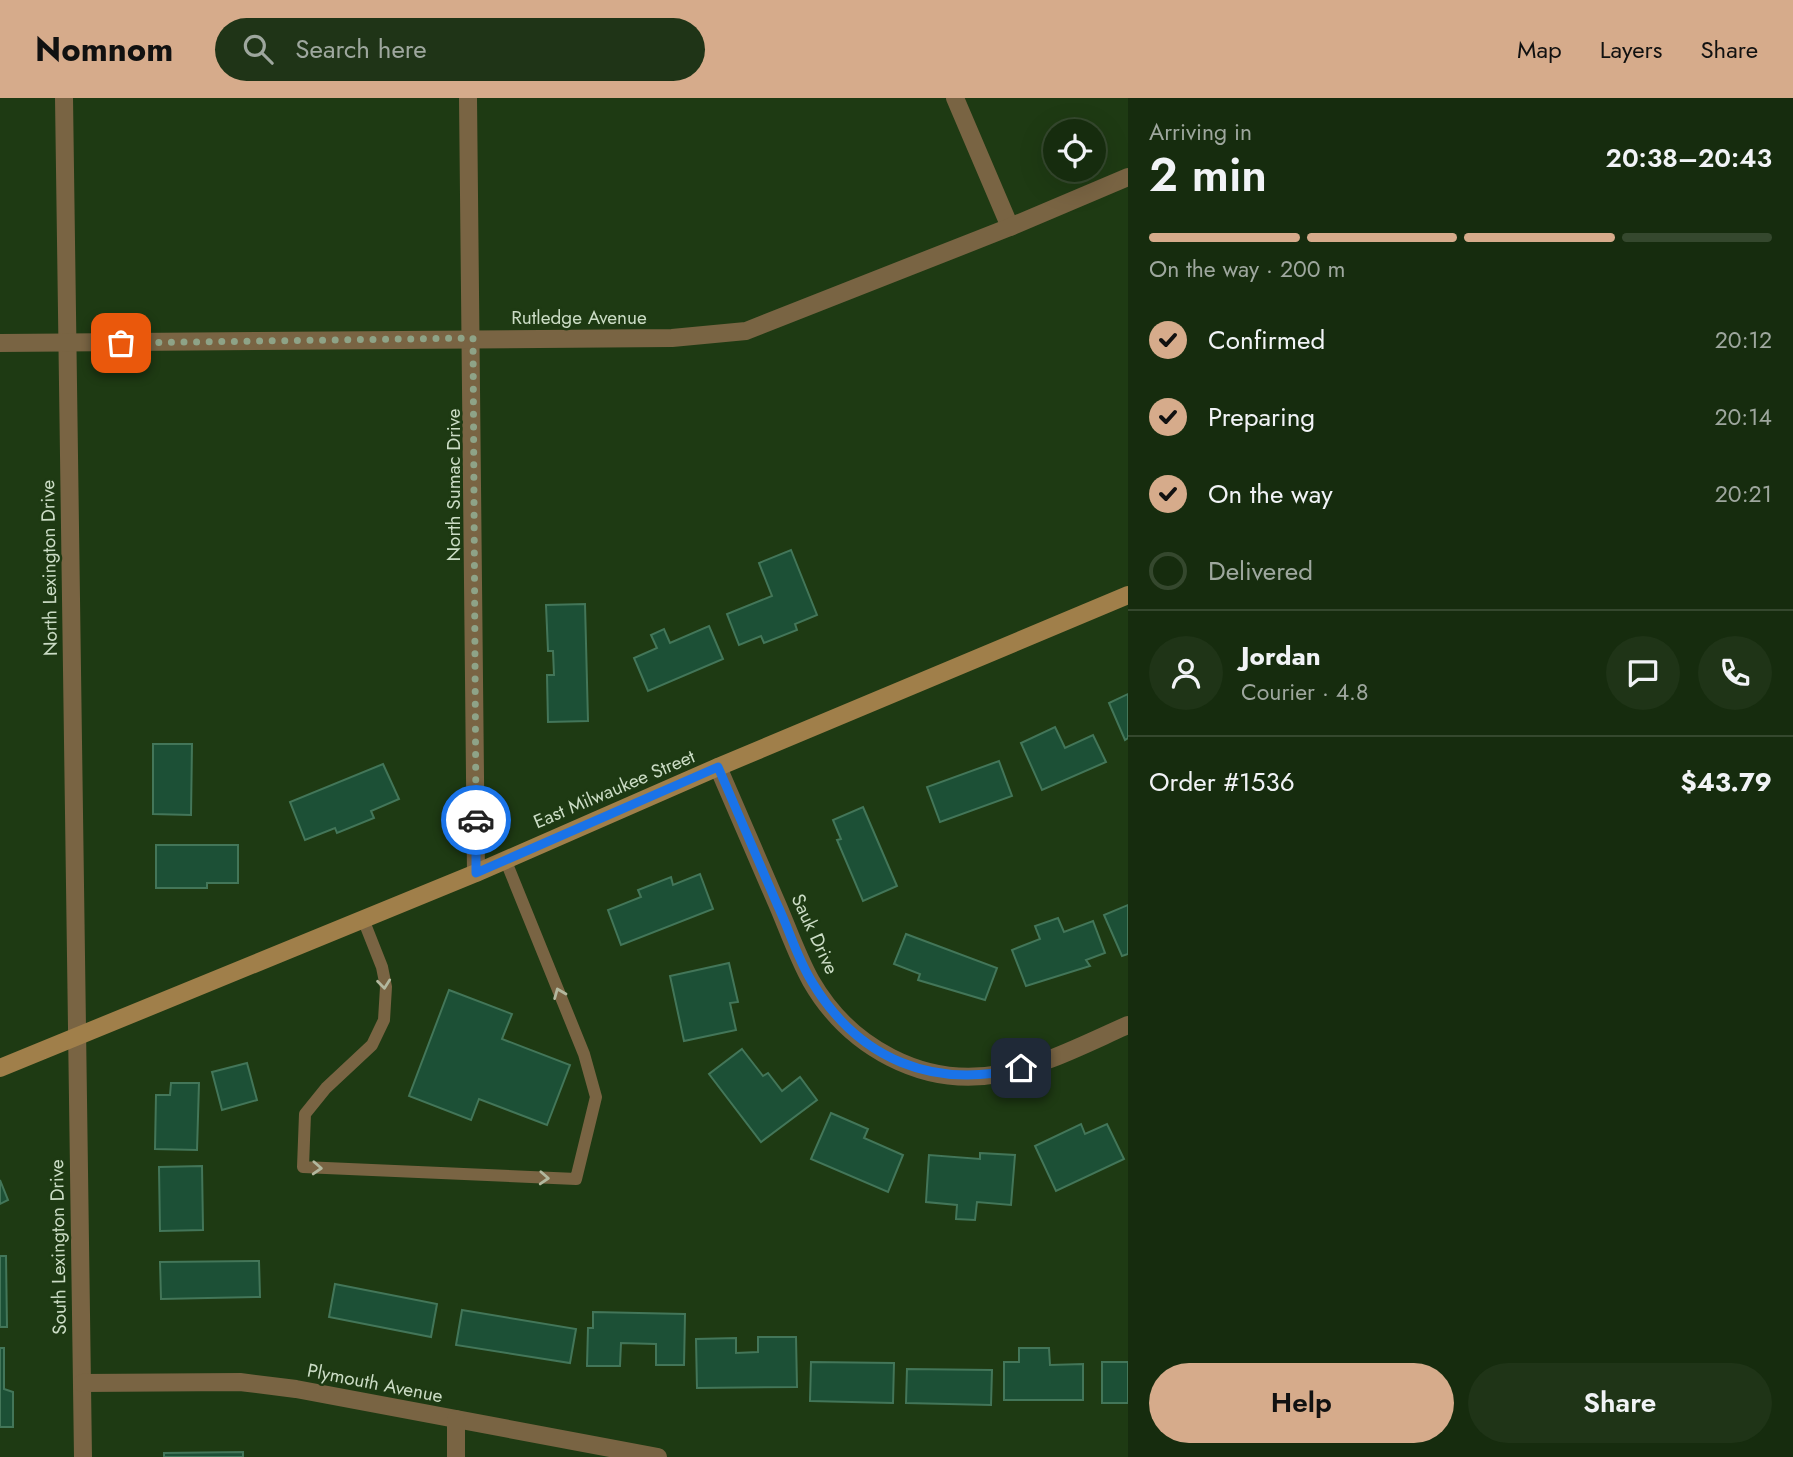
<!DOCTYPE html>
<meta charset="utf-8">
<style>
:root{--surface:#162c0e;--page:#1f3417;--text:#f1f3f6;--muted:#9ea79e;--line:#35482e;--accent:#d6ab8b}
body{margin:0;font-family:Jost,sans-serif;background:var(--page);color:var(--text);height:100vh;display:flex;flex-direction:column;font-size:26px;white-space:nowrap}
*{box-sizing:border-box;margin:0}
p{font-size:23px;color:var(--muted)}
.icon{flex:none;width:38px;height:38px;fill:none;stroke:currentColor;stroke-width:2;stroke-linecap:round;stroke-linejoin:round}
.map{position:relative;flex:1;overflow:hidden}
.side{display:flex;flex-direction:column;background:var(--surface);width:665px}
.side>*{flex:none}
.controls{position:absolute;left:1043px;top:21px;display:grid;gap:14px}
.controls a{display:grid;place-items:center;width:63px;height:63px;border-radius:50%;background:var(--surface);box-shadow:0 7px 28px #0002,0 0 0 2px var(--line);font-size:35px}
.pin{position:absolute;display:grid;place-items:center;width:60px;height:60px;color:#fff;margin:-30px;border-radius:14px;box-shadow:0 4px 10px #0006}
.courier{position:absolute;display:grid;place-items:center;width:70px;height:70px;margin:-35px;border:5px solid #1a73e8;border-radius:50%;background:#fff;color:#222;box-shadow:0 2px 9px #0007}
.overview em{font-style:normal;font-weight:600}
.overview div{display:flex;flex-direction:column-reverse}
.overview{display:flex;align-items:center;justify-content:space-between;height:119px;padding:0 21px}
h1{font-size:46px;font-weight:600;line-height:52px}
.bar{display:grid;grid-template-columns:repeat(4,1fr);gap:10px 7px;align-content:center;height:84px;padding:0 21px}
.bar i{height:9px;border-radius:5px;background:var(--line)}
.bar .selected{background:var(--accent)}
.bar p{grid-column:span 4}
.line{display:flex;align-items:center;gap:18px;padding:0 21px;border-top:2px solid var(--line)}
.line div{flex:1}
.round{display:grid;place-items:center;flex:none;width:74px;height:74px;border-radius:37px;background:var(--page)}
ol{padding:0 21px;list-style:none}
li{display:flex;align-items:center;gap:21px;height:77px}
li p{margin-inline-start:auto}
li .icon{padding:7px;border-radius:50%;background:var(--accent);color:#111;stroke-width:4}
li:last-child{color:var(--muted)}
li i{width:38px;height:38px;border:4px solid var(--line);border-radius:50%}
.primary-button{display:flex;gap:14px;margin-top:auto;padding:14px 21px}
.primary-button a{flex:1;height:80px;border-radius:42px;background:var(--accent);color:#111;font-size:28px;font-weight:600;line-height:80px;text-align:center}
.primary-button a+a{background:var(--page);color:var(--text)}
header{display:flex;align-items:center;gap:42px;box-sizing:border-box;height:98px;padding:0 35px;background:var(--accent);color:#111}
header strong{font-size:33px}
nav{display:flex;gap:38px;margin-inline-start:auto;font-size:24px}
.search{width:490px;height:63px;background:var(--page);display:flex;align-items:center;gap:18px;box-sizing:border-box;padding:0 24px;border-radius:38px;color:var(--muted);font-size:26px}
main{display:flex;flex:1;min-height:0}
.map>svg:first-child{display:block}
</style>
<header>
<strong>Nomnom</strong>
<div class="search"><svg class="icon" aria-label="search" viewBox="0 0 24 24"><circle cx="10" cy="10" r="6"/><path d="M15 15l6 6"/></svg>Search here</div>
<nav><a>Map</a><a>Layers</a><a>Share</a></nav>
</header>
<main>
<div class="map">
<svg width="1128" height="1359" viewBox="0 0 1128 1359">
<rect width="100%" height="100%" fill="#1e3a13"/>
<!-- building -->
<g fill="#1c5036" stroke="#437659" stroke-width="2">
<polygon points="791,452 817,517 795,526 797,532 764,545 761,538 739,547 727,516 772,498 759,465"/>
<polygon points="585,506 588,623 548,624 547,577 554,577 553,553 548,553 546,507"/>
<polygon points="709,528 723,561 648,593 634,560 657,550 651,537 664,531 670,545"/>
<polygon points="1128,596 1128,640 1125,642 1109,605"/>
<polygon points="1055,629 1065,650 1093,637 1106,664 1042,692 1021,645"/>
<polygon points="153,646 192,646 191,717 153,716"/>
<polygon points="999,663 1012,698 940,724 927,689"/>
<polygon points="383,666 399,701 371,713 374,720 337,735 335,730 305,742 290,704"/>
<polygon points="863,709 897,788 863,803 837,742 841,741 833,722"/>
<polygon points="156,747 238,747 238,785 207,785 207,790 156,790"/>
<polygon points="700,776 713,811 621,847 608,812 641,799 638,792 671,779 673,787"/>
<polygon points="1128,807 1128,856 1122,858 1104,817"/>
<polygon points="1058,820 1064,834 1093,823 1105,855 1086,862 1090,868 1026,888 1012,852 1040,841 1035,828"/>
<polygon points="906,836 997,870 985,902 918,882 920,876 894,866"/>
<polygon points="729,865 738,904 730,905 736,932 684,943 670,878"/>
<polygon points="449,892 512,916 502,941 570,967 547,1027 479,1001 471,1022 409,998"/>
<polygon points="742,951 763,978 768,975 782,993 800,979 817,1002 761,1044 709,976"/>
<polygon points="247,965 257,1002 222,1012 212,974"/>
<polygon points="171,985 199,985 197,1052 155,1051 156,997 170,997"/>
<polygon points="831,1015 868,1031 864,1040 903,1057 888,1094 811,1061"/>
<polygon points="1081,1026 1085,1036 1107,1026 1124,1061 1056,1093 1035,1048"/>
<polygon points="980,1055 1015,1057 1011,1107 977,1104 975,1122 956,1121 957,1107 926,1104 929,1057 980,1061"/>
<polygon points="202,1068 203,1132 160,1133 159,1069"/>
<polygon points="0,1082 8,1102 0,1106"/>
<polygon points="0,1158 6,1158 7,1229 0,1229"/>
<polygon points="259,1163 260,1199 161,1201 160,1164"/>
<polygon points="335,1186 437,1206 431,1239 329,1219"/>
<polygon points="462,1212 576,1231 570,1265 456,1247"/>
<polygon points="593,1214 685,1216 684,1267 656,1267 656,1246 621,1245 620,1268 587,1268 588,1230 593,1230"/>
<polygon points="758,1239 796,1239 797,1289 697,1290 696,1241 736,1240 736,1255 758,1254"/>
<polygon points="0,1250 4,1250 4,1291 13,1294 13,1329 0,1329"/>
<polygon points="1019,1250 1049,1250 1050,1267 1083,1266 1083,1302 1004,1302 1004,1264 1019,1264"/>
<polygon points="811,1264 894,1265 893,1305 810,1303"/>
<rect x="1102" y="1264" width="26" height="41"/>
<polygon points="907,1271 992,1272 991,1307 906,1305"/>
<polygon points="243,1354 243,1359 164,1359 164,1355"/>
</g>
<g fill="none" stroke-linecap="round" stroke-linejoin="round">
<!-- service -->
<polyline stroke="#796443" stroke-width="12" points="363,821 382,869 386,889 384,922 372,947 326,990 305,1016 303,1069 576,1081 596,999 584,956 505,761"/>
<!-- minor -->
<g stroke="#796443" stroke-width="18">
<polyline points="64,0 83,1359"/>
<polyline points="468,0 476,775"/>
<polyline points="955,0 1010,129"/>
<polyline points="0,245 672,240 746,233 1010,129 1128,79"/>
<path d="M718,669c19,44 38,88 57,132 12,27 22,57 36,82 38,66 112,107 188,93 44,-8 88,-31 129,-49"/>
<polyline points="82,1285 240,1284 296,1291 658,1359"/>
<polyline points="456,1321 456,1359"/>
</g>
<!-- secondary -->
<polyline stroke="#a07f4a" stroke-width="18" points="0,970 476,775 718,669 1128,497"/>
</g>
<!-- one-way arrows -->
<defs><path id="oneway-chevron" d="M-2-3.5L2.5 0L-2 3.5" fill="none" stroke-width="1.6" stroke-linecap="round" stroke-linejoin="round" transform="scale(1.75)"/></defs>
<g stroke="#b2b89e">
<use href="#oneway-chevron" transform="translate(384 886) rotate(84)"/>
<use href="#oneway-chevron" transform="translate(559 895) rotate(-112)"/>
<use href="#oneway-chevron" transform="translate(317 1070) rotate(3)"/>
<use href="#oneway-chevron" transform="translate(544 1080) rotate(3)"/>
</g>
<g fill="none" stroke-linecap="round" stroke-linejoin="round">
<!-- done -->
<polyline stroke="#8ea387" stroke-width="7" stroke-dasharray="0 12.6" points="121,245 473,240 476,722"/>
<!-- route -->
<path stroke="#1a73e8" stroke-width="9" d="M476,722v53l242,-106c20,46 39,91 59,137 12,25 20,54 35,78 47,78 122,108 209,86"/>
</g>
<g text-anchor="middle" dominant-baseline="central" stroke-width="5" stroke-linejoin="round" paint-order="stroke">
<!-- street labels -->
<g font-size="19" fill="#cbdcc5" stroke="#1e3a13">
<text x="579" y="219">Rutledge Avenue</text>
<text transform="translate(453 387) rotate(-90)">North Sumac Drive</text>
<text transform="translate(49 470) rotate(-91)">North Lexington Drive</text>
<text transform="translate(614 691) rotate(-23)">East Milwaukee Street</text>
<text transform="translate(815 836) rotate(65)">Sauk Drive</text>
<text transform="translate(58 1149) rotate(-91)">South Lexington Drive</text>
<text transform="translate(375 1285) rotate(11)">Plymouth Avenue</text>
</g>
</g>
</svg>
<div class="controls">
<a><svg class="icon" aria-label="locate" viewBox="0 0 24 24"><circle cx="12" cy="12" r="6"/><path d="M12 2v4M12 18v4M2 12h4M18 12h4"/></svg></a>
</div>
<div class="pin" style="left:121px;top:245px;background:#ea580c"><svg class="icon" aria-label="bag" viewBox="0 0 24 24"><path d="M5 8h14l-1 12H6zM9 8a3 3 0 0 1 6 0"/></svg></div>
<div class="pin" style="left:1021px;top:970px;background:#1f2937"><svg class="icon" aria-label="home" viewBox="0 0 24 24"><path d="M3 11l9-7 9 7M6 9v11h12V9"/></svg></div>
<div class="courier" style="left:476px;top:722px"><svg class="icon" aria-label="car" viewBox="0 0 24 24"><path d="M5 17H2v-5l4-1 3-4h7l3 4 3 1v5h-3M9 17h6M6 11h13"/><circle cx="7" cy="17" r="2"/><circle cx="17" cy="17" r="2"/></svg></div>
</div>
<section class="side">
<div class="overview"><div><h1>2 min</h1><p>Arriving in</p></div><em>20:38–20:43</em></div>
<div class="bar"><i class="selected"></i><i class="selected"></i><i class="selected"></i><i></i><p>On the way · 200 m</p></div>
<ol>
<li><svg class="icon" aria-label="check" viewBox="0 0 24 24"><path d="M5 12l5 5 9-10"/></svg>Confirmed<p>20:12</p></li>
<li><svg class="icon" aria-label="check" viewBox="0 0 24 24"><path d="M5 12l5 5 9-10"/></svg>Preparing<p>20:14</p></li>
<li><svg class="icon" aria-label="check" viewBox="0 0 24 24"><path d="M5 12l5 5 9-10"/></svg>On the way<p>20:21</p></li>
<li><i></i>Delivered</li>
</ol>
<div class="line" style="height:126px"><a class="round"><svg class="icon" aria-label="person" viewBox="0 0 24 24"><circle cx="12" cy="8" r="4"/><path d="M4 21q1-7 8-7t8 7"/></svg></a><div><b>Jordan</b><p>Courier · 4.8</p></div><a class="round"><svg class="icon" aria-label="chat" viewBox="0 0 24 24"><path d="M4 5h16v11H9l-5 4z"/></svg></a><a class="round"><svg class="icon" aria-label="phone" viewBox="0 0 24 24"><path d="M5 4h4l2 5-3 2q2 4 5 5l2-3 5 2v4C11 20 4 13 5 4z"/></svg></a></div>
<div class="line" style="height:91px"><div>Order #1536</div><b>$43.79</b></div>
<div class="primary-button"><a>Help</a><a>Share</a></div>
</section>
</main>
